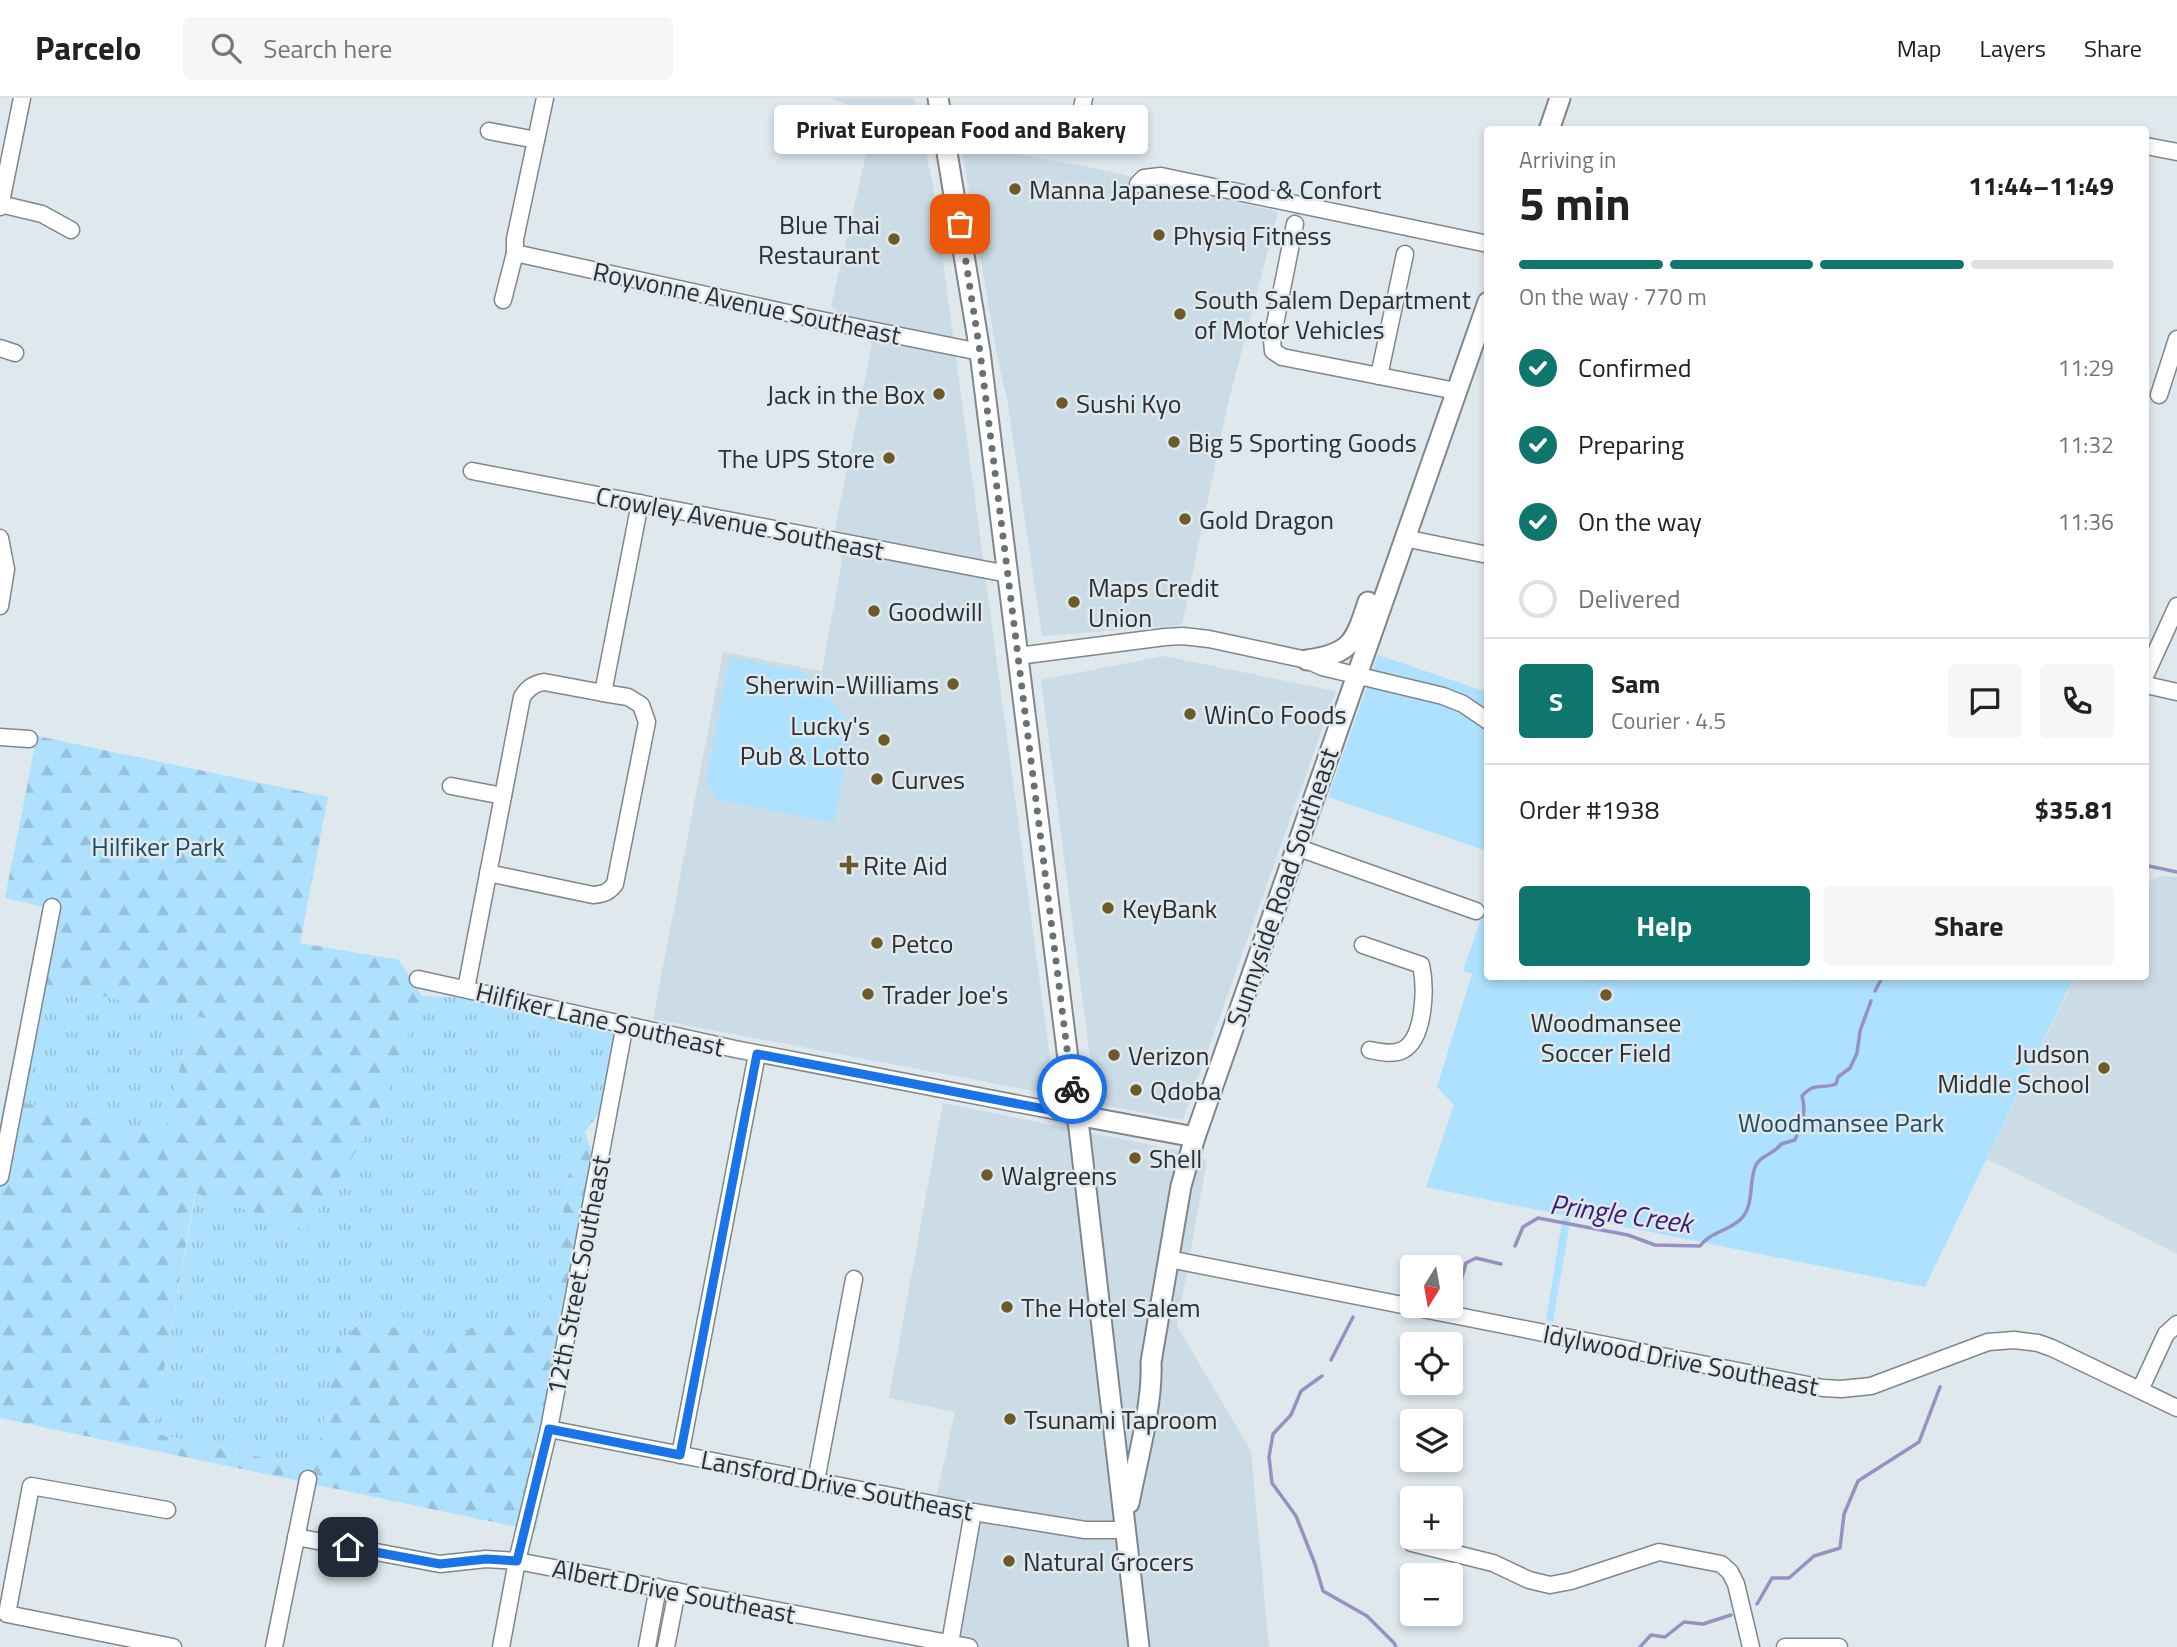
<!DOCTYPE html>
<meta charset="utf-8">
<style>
:root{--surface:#fff;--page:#f6f6f6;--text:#222;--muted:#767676;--line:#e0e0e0;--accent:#0f766e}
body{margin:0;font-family:"Titillium Web",sans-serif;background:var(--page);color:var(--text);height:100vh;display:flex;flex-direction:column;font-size:26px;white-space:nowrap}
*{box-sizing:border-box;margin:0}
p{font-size:23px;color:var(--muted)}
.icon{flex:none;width:38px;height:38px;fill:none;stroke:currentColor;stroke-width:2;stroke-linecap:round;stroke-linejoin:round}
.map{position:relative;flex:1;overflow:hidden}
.details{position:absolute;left:1484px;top:28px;width:665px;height:854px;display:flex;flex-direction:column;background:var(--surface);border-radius:7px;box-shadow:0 4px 10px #0003}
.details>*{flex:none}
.needle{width:46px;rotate:191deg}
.buttons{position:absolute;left:1400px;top:1157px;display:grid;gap:14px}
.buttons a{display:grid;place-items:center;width:63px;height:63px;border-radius:7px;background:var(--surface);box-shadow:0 4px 10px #0003;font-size:35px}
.pin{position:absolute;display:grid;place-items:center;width:60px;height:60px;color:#fff;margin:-30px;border-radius:14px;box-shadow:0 4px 10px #0006}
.courier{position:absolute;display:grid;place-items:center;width:70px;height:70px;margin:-35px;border:5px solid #1a73e8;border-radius:50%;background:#fff;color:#222;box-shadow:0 2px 9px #0007}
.bubble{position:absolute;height:49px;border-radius:7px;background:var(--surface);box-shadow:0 4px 10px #0003;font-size:23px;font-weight:700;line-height:49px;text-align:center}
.headline em{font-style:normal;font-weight:700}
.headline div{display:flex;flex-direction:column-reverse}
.headline{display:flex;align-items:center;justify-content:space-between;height:119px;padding:0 35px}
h1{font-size:46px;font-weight:700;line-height:52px}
.bar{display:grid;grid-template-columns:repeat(4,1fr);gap:10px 7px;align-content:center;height:84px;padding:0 35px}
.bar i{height:9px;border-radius:5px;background:var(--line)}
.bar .selected{background:var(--accent)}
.bar p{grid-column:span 4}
.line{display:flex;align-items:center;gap:18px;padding:0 35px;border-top:2px solid var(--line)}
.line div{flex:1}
.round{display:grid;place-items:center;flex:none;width:74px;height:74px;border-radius:7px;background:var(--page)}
ol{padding:0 35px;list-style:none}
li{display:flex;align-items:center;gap:21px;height:77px}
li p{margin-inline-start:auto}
li .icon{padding:7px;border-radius:50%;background:var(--accent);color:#fff;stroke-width:4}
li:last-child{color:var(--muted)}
li i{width:38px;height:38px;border:4px solid var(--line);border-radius:50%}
.button{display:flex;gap:14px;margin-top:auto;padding:14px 35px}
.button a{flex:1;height:80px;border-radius:7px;background:var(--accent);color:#fff;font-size:28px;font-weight:700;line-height:80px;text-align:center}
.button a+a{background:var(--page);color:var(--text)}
header{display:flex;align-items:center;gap:42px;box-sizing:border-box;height:98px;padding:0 35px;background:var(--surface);border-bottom:2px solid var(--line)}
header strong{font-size:33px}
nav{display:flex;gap:38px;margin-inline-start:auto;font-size:24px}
.search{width:490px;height:63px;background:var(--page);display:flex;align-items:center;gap:18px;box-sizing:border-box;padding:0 24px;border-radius:7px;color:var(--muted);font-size:26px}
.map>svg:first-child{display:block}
</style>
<header>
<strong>Parcelo</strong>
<div class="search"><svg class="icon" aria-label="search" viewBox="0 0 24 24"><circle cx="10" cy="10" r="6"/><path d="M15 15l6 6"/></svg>Search here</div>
<nav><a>Map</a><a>Layers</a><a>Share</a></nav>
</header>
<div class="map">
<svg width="2177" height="1549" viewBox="0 0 2177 1549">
<defs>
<pattern id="grass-tufts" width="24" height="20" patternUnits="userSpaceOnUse" patternTransform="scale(1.75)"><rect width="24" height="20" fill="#ade1fe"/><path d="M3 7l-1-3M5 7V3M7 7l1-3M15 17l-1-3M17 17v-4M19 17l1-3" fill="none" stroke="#95c1da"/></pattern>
<pattern id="forest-firs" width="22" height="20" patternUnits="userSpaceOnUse" patternTransform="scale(1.75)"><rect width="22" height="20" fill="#ade1fe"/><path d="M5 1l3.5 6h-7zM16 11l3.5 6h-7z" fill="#95c1da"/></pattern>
</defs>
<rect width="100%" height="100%" fill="#dfe8ed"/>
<!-- built -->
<g fill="#ccdce6">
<polygon points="830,0 914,0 933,88 1055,997 653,921 723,554 822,573 842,462 834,435 872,246 831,208 875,18"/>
<polygon points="961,46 1099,71 1278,114 1227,309 1182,527 1042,538 1007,301 997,258"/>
<polygon points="1163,558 1336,593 1183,1022 1096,1006 1041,582"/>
<polygon points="2161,778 2177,779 2177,1156 1987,1061 2075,879 2146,878 2146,785"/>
<polygon points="943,1005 1176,1052 1207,1062 1177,1228 1251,1353 1269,1549 943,1549 963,1421 933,1414 955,1314 889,1300"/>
</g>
<!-- grass -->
<g fill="url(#grass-tufts)">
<polygon points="34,862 45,886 221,923 188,935 164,1039 5,1000"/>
<polygon points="422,898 475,900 610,928 616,938 602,1011 585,1034 567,1081 553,1208 526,1231 485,1223 453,1241 360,1223 337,1249 316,1371 153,1335 196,1094 379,1017"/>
</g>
<!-- forest -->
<polygon fill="url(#forest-firs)" points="37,638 328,699 300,845 399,862 422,898 379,1017 306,1132 195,1095 153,1335 315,1371 337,1248 361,1223 453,1241 485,1222 526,1231 553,1208 567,1081 585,1034 602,1086 536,1433 0,1320 0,1024 5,1000 164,1039 188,935 219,923 45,886 44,809 5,800"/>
<!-- green -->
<g fill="#ade1fe">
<polygon points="1378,557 1487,594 1487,753 1328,699"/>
<polygon points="730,559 803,574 840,612 851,630 834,725 717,702 706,683"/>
<polygon points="1487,804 1488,878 2074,879 1925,1189 1571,1118 1553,1224 1546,1222 1563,1117 1426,1089 1454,1007 1437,989 1472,876 1463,873"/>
</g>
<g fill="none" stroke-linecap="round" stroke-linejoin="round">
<!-- stream -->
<g stroke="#9890c1" stroke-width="3.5">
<polyline points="2146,770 2149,768 2177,774"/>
<polyline points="1875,893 1883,878"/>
<path d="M1515,1148l8,-19 15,-9 90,17 27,10 45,1c10,-14 29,-15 41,-27 14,-14 7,-38 15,-54 5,-10 19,-11 25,-21l14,-4c6,-16 12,-27 7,-44 13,-15 19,-6 34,-12l2,-7 12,-9 7,-15 3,-22 11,-30"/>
<polyline points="1456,1200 1466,1165 1476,1160 1501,1166"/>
<polyline points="1331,1262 1353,1219"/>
<polyline points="1322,1278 1301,1293 1291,1317 1273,1336 1269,1359 1272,1385 1296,1418 1315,1466 1323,1493 1367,1518 1394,1545 1396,1549"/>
<polyline points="1757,1506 1772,1480 1789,1480 1814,1458 1840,1450 1844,1416 1858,1383 1919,1344 1940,1289"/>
<polyline points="1640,1549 1651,1537 1665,1539 1684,1524 1703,1526 1731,1517"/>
</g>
<defs>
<g id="minor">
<polyline points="489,33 536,42"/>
<polyline points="1076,39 1084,0"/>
<polyline points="2146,48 2177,54"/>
<polyline points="1138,86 1144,80 1161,78 1488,146"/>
<polyline points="0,106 42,116 71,132"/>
<polyline points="0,109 22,0"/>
<polyline points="1295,126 1272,241 1273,253 1282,259 1456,293"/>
<polyline points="515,155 806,219 980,254"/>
<polyline points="503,202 515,155 515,141 545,0"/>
<polyline points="0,250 15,255"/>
<polyline points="1379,278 1405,156"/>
<polyline points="2159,297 2177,241"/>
<polyline points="472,373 1008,476"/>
<polyline points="0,440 6,471 0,508"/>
<polyline points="1404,440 1488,457"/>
<polyline points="1018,558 1165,539 1183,538 1209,541 1307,562 1322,569 1443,598 1463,606 1488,623"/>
<polyline points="2146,576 2177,508"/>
<polyline points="2146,587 2177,594"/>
<polyline points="0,639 29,641"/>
<polyline points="451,688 503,698"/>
<polyline points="1296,749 1476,813"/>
<path d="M488,775l105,22c11,-1 16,-3 22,-11l32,-162 -6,-17 -13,-8 -25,-4"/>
<path d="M1363,847l58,20c5,22 4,73 -18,85 -10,5 -23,2 -33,0"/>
<polyline points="418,881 735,951 1076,1017"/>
<path d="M466,891l56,-292c6,-9 11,-13 22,-15l59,11 37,-190"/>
<polyline points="0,1079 52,809"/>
<polyline points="1169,1161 1823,1290 1841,1291 1871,1288 1988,1244 2014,1242 2038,1245 2052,1250 2177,1310"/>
<polyline points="2140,1292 2166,1236 2177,1226"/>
<polyline points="549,1331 973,1414 1085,1432 1126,1432"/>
<polyline points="680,1357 757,956"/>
<polyline points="816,1383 854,1181"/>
<polyline points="167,1412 31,1388 7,1516 173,1549"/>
<polyline points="296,1439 440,1466 486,1461 517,1463 969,1549"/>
<polyline points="1412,1445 1493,1465 1529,1482 1550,1487 1571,1483 1659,1454 1721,1466 1730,1474 1736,1486 1751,1549"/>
<polyline points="950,1545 973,1414"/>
<polyline points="274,1549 308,1381"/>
<polyline points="501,1549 517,1463 549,1331 625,926"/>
<polyline points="647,1549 658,1489"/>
<polyline points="666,1549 677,1493"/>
<polyline points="1785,1549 1839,1549"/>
</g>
<g id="major">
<polyline points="938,0 980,254 1073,1001 1079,1030 1139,1549"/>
<polyline points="1549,32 1560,0"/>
<path d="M1307,562c44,-6 48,-18 61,-58"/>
<polyline points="1076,1017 1195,1039"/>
<path d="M1129,1405c8,-42 24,-99 22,-141l30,-176 14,-49 293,-835"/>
</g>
</defs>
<!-- minor casing -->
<use href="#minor" stroke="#7f878c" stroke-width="19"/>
<!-- major casing -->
<use href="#major" stroke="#7f878c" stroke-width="23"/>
<!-- minor -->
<use href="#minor" stroke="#fff" stroke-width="16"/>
<!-- major -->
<use href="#major" stroke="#fff" stroke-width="19"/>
</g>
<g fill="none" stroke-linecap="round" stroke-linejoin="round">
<!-- done -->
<polyline stroke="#6b7073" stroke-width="7" stroke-dasharray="0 12.6" points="960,126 980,254 1072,991"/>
<!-- route -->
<polyline stroke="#1a73e8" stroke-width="9" points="348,1449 440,1466 486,1461 517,1463 549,1331 680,1357 757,956 1076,1017 1072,991"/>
</g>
<!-- markers -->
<g fill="#6d5a28" stroke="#dfe8ed" stroke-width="2.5">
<circle cx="1015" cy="91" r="7"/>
<circle cx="1159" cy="137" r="7"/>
<circle cx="894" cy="141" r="7"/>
<circle cx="1180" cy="216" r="7"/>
<circle cx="939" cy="296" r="7"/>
<circle cx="1062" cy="305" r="7"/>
<circle cx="1174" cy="344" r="7"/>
<circle cx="889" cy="360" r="7"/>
<circle cx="1185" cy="421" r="7"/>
<circle cx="1074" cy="504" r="7"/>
<circle cx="874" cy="513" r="7"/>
<circle cx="953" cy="586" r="7"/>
<circle cx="1190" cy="616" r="7"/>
<circle cx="884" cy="642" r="7"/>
<circle cx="877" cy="681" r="7"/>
<path d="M845.5 756.5h7v7h7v7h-7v7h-7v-7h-7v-7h7z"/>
<circle cx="1108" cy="810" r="7"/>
<circle cx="877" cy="845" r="7"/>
<circle cx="868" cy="896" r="7"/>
<circle cx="1606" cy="897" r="7"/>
<circle cx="1114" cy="957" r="7"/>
<circle cx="2104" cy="970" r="7"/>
<circle cx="1136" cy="992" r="7"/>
<circle cx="1135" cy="1060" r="7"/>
<circle cx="987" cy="1077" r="7"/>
<circle cx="1007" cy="1209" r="7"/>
<circle cx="1010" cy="1321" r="7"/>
<circle cx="1009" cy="1463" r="7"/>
</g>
<g text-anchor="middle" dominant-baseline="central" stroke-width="5" stroke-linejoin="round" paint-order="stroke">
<!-- poi labels -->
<g font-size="26" fill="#2c2f31" stroke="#dfe8ed" text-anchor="start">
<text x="1029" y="91">Manna Japanese Food &amp; Confort</text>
<text x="880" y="126" text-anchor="end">Blue Thai<tspan x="880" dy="30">Restaurant</tspan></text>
<text x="1173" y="137">Physiq Fitness</text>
<text x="1194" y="201">South Salem Department<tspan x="1194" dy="30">of Motor Vehicles</tspan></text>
<text x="925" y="296" text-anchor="end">Jack in the Box</text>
<text x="1076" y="305">Sushi Kyo</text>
<text x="1188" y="344">Big 5 Sporting Goods</text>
<text x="875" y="360" text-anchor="end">The UPS Store</text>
<text x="1199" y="421">Gold Dragon</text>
<text x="1088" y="489">Maps Credit<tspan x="1088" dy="30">Union</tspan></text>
<text x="888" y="513">Goodwill</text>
<text x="939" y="586" text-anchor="end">Sherwin-Williams</text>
<text x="1204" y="616">WinCo Foods</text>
<text x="870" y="627" text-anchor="end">Lucky's<tspan x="870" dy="30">Pub &amp; Lotto</tspan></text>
<text x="891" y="681">Curves</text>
<text x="863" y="767">Rite Aid</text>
<text x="1122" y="810">KeyBank</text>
<text x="891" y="845">Petco</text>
<text x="882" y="896">Trader Joe's</text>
<text x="1606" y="924" text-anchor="middle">Woodmansee<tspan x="1606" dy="30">Soccer Field</tspan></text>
<text x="2090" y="955" text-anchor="end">Judson<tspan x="2090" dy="30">Middle School</tspan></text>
<text x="1128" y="957">Verizon</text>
<text x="1150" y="992">Qdoba</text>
<text x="1149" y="1060">Shell</text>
<text x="1001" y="1077">Walgreens</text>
<text x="1021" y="1209">The Hotel Salem</text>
<text x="1024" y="1321">Tsunami Taproom</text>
<text x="1023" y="1463">Natural Grocers</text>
</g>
<!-- street labels -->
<g font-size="26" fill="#2c2f31" stroke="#dfe8ed">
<text transform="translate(747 205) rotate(12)">Royvonne Avenue Southeast</text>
<text transform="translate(740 425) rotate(11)">Crowley Avenue Southeast</text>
<text transform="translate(1282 789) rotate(-71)">Sunnyside Road Southeast</text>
<text transform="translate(600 921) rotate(13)">Hilfiker Lane Southeast</text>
<text transform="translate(578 1177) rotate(-79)">12th Street Southeast</text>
<text transform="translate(1681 1262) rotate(11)">Idylwood Drive Southeast</text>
<text transform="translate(837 1387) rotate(11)">Lansford Drive Southeast</text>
<text transform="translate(674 1493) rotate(11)">Albert Drive Southeast</text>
</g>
<!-- park labels -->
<g font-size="26" fill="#224c62" stroke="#dfe8ed">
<text x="158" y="748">Hilfiker Park</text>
<text x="1841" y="1024">Woodmansee Park</text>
</g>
<!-- water labels -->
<g font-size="28" font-style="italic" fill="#3c1b7b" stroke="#dfe8ed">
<text transform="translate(1621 1115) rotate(8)">Pringle Creek</text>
</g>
</g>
</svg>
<div class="buttons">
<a><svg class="needle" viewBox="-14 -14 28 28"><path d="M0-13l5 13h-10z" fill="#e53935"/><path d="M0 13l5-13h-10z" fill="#767676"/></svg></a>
<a><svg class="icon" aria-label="locate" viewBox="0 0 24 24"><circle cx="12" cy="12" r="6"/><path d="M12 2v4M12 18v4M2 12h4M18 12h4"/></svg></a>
<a><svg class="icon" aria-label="layers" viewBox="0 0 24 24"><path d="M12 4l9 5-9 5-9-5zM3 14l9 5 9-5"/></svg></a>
<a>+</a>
<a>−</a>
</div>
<div class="pin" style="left:960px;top:126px;background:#ea580c"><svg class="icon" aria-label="bag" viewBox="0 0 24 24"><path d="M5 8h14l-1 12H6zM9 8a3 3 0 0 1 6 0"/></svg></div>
<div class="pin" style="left:348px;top:1449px;background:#1f2937"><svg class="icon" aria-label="home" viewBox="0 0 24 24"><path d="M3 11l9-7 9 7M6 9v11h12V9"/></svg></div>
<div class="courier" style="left:1072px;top:991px"><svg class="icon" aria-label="bike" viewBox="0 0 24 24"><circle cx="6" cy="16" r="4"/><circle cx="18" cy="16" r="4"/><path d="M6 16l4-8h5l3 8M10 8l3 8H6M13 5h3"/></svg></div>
<div class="bubble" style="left:774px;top:7px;width:374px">Privat European Food and Bakery</div>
<section class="details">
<div class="headline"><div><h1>5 min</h1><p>Arriving in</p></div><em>11:44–11:49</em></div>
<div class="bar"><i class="selected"></i><i class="selected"></i><i class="selected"></i><i></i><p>On the way · 770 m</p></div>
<ol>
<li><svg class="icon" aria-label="check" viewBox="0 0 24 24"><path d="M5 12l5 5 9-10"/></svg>Confirmed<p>11:29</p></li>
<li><svg class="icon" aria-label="check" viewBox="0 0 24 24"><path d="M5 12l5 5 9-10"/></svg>Preparing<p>11:32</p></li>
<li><svg class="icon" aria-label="check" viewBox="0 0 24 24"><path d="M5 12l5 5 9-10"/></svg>On the way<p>11:36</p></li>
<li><i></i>Delivered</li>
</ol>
<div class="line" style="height:126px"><b class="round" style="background:var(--accent);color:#fff">S</b><div><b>Sam</b><p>Courier · 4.5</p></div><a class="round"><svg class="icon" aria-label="chat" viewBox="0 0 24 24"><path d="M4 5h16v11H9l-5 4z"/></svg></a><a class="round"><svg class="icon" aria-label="phone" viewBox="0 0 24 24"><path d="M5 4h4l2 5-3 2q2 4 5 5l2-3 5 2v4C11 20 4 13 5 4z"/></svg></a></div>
<div class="line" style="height:91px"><div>Order #1938</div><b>$35.81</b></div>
<div class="button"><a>Help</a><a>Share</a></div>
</section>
</div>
